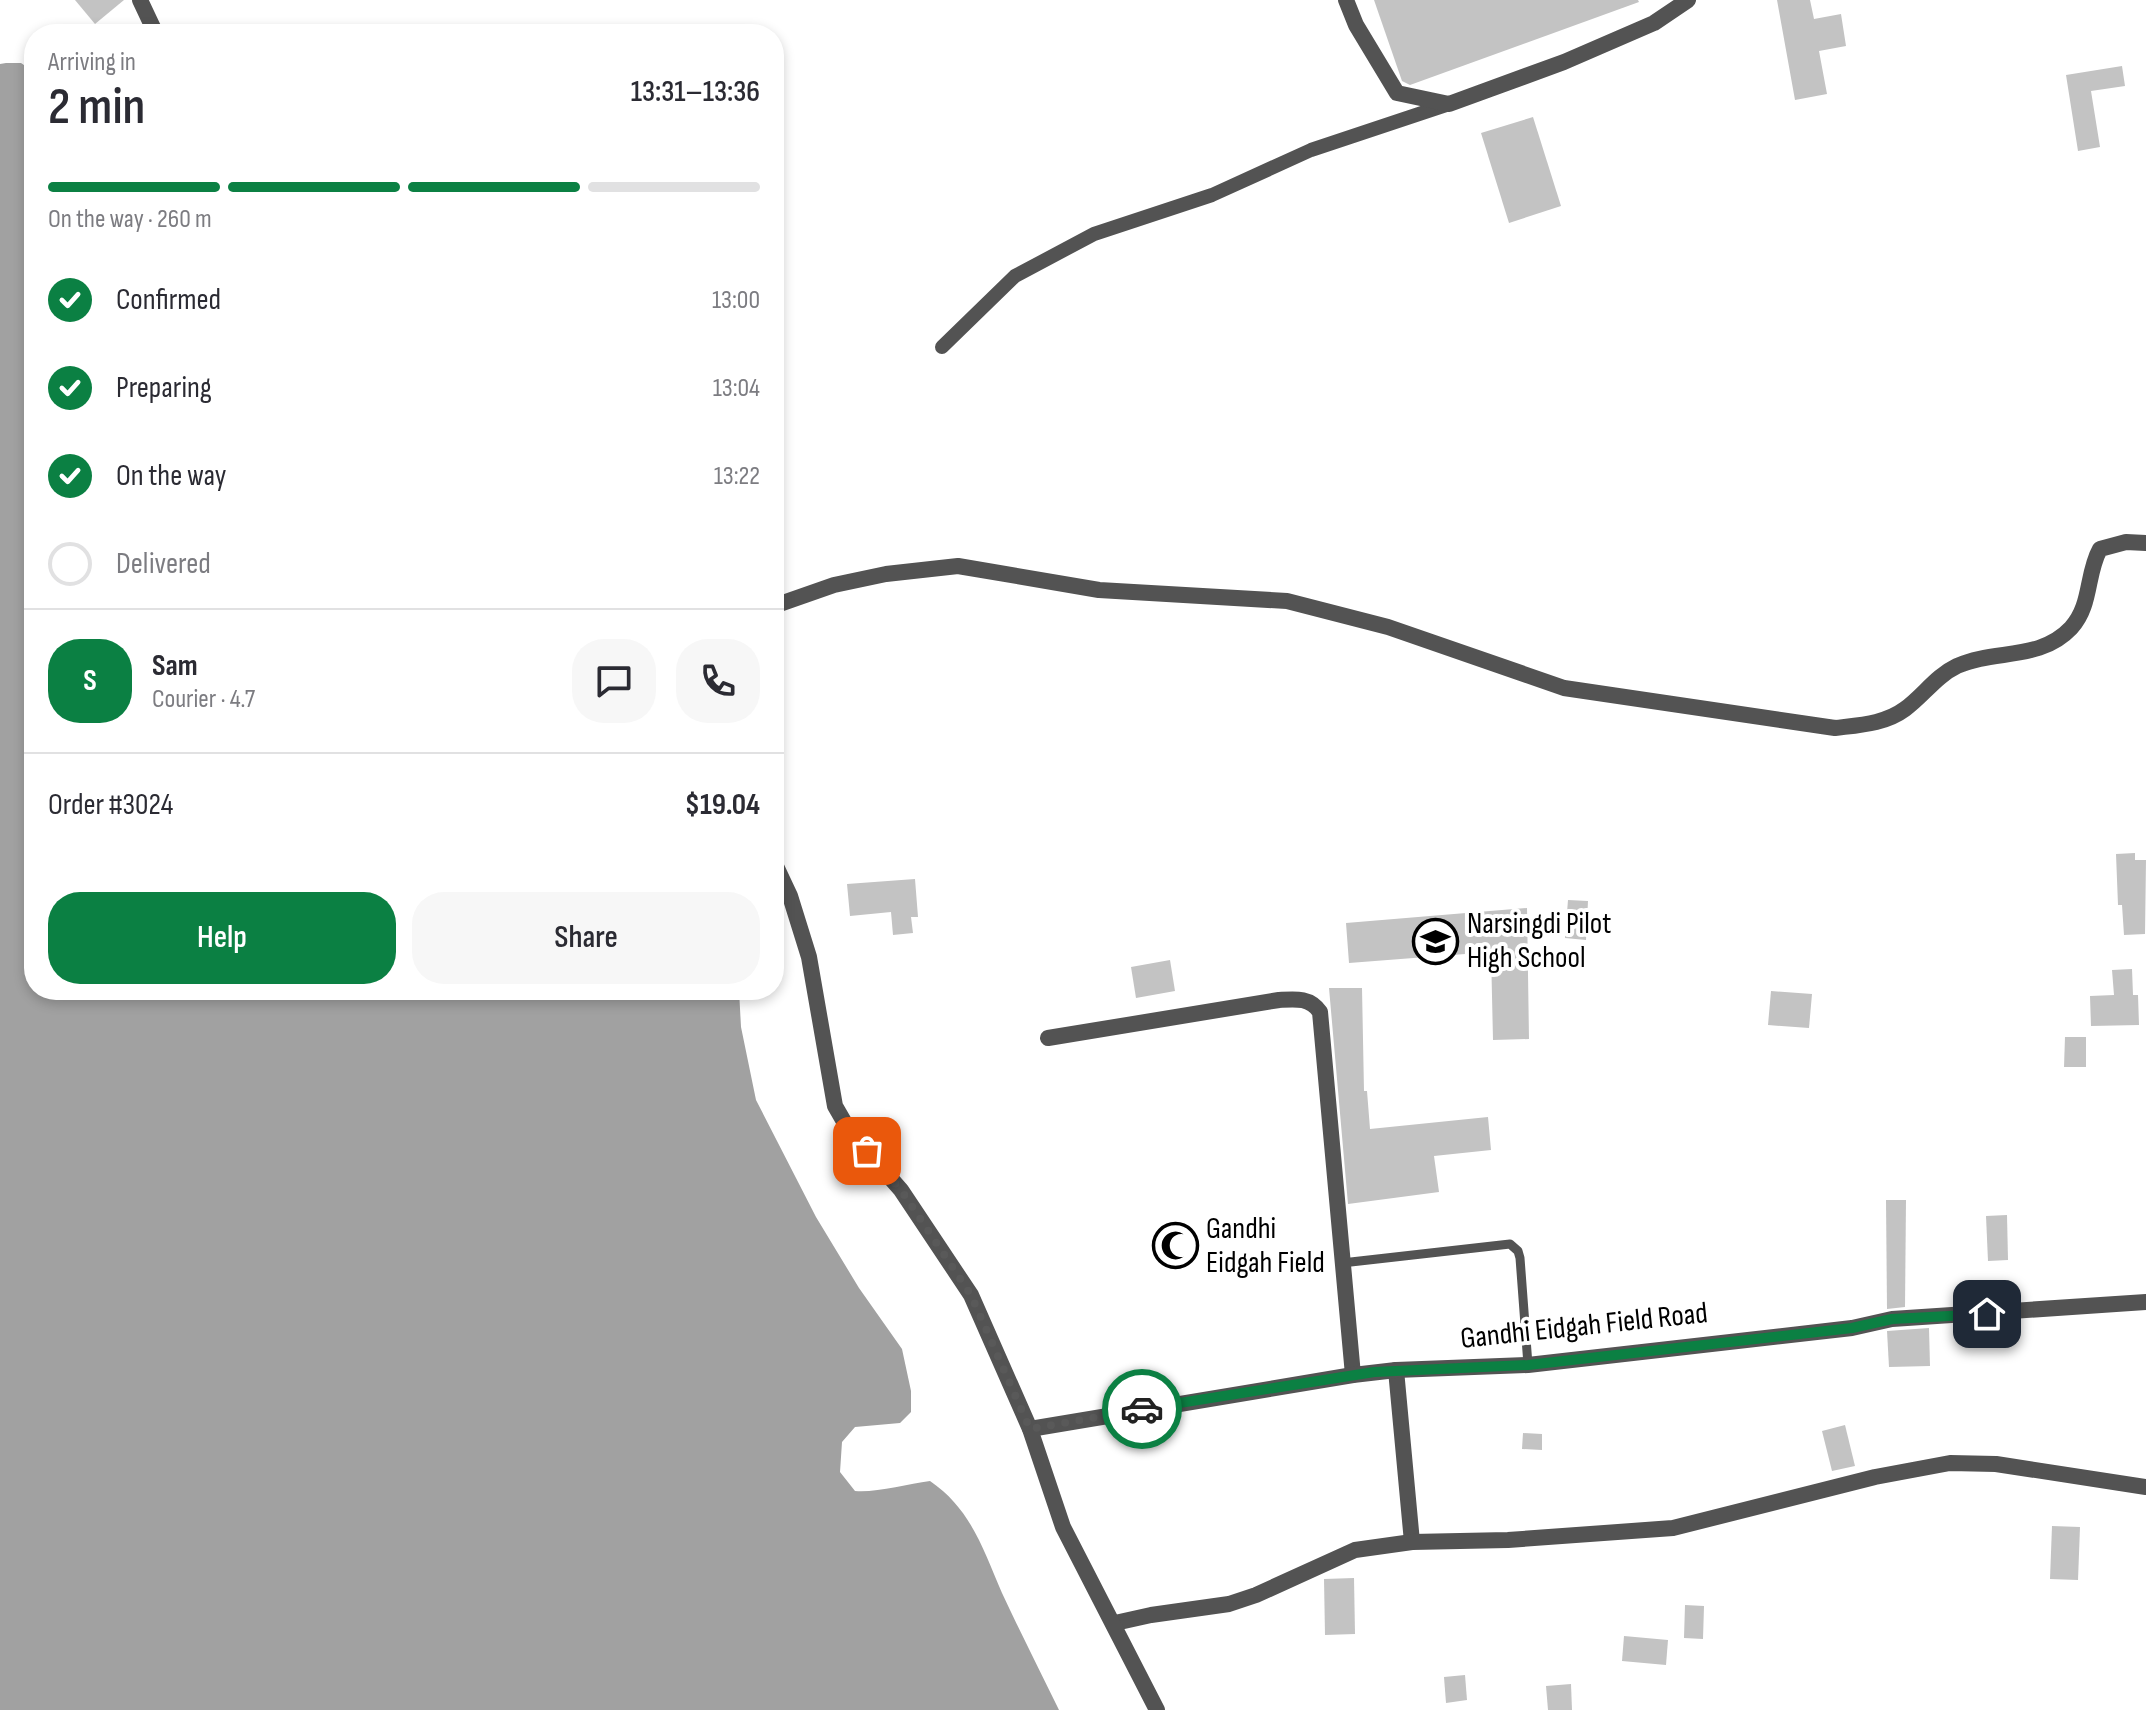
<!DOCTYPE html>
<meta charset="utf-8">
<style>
:root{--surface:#fff;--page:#f7f7f7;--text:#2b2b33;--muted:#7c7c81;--line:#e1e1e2;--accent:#0b8043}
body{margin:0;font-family:"Sofia Sans Condensed",sans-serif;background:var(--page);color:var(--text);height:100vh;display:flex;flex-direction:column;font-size:30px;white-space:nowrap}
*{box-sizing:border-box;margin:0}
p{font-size:26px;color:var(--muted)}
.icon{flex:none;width:44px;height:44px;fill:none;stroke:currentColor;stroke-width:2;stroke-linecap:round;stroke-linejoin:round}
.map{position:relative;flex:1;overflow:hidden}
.drawer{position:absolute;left:24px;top:24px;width:760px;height:976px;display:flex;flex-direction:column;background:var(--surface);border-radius:32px;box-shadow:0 4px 12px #0003}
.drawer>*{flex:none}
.pin{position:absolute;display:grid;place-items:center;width:68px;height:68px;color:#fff;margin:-34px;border-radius:16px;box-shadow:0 4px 12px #0006}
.courier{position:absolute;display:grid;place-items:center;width:80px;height:80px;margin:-40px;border:6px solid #0b8043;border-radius:50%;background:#fff;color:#222;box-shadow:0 2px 10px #0007}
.summary em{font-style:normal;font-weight:600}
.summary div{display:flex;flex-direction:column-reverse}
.summary{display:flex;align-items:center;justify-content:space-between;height:136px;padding:0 24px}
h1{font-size:52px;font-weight:600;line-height:60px}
.bar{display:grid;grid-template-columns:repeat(4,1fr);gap:12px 8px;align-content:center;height:96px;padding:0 24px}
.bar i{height:10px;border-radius:6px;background:var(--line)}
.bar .active{background:var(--accent)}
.bar p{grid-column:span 4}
.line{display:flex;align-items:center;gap:20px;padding:0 24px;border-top:2px solid var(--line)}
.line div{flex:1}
.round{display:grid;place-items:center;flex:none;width:84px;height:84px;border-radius:32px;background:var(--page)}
ol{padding:0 24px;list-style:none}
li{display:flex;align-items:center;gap:24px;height:88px}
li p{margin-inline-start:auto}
li .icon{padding:8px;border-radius:50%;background:var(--accent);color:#fff;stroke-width:4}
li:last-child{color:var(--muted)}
li i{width:44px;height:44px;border:4px solid var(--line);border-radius:50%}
.button{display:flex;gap:16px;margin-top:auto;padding:16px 24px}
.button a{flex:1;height:92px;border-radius:32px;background:var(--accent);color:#fff;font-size:32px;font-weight:600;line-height:92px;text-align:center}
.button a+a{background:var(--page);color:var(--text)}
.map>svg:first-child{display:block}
</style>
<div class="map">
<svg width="2146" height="1710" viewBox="0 0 2146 1710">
<rect width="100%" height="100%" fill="#fff"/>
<!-- water -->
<path fill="#a1a1a1" d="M6,63h15l13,9v918h705l2,37 15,73 60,117 43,71 43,61 9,42v21l-11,11 -45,4 -13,15 -2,30 15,19c20,2 52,-7 75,-10 41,28 53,68 72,112 18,39 38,78 57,117h-1059v-1646z"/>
<!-- building -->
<g fill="#c3c3c3">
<polygon points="75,0 124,0 95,24"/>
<polygon points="1374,0 1638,0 1639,2 1410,85 1402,81"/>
<polygon points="1777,0 1810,0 1814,19 1841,14 1846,46 1819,51 1827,94 1795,100"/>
<polygon points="2122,66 2125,86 2091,91 2100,147 2078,151 2066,75"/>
<polygon points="1533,117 1561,206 1509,223 1481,133"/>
<polygon points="2135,853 2135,860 2146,860 2145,934 2124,935 2122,905 2118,905 2116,854"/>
<polygon points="915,879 918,917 911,917 913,933 893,935 891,912 850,916 847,884"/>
<polygon points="1568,900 1588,901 1586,940 1565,938"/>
<polygon points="1527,908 1529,1039 1493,1040 1491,952 1349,963 1346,923"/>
<polygon points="1170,960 1175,991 1136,998 1131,967"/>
<polygon points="2132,969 2133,995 2138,995 2139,1025 2091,1026 2090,996 2114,995 2112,970"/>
<polygon points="1329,988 1362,988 1364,1091 1367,1091 1370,1129 1488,1117 1491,1150 1434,1156 1439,1192 1348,1204"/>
<polygon points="1771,991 1812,994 1809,1028 1768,1025"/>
<polygon points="2065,1037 2086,1037 2086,1067 2064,1067"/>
<polygon points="1886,1200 1906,1200 1905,1307 1887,1309"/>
<polygon points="2007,1215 2008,1260 1988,1261 1986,1216"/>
<polygon points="1929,1328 1930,1366 1889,1367 1887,1331"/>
<polygon points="1845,1425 1855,1466 1832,1471 1822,1431"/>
<polygon points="1523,1433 1542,1434 1542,1450 1522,1449"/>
<polygon points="2052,1526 2080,1527 2078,1580 2050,1579"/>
<polygon points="1354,1578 1355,1634 1325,1635 1324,1579"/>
<polygon points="1685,1605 1704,1606 1703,1639 1684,1638"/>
<polygon points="1624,1636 1668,1640 1666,1665 1622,1661"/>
<polygon points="1465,1675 1467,1700 1446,1703 1444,1677"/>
<polygon points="1571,1684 1572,1710 1548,1710 1546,1686"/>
</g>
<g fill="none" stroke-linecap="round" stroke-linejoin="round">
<!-- service -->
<polyline stroke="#535353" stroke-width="9" points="1342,1263 1510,1244 1518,1251 1520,1258 1528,1365"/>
<!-- pedestrian -->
<polyline stroke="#535353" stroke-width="14" points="942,347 1015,276 1094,234 1212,195 1311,150 1449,104"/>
<!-- minor -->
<g stroke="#535353" stroke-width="16">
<polyline points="1346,0 1356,25 1397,93 1449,104 1564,62 1654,23 1688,0"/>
<path d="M774,606l60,-21 52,-11 72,-8 141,24 188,11 101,26 176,61 271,40c24,-3 50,-4 70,-19 18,-13 31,-33 52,-43 38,-17 83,-5 114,-38 21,-23 15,-54 29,-79l26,-7 20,1"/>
<path d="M1048,1038l231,-38c16,-1 31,-3 41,12l33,363"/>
<polyline points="1396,1370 1412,1542"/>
<polyline points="1030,1429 1353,1375 1396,1370 1528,1365 1852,1328 1892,1319 2146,1302"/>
<polyline points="1115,1623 1151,1615 1229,1604 1256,1595 1355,1550 1412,1542 1508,1540 1673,1528 1875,1477 1950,1463 1996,1464 2146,1487"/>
</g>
<!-- tertiary -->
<g stroke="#535353" stroke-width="16">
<polyline points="140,0 156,34"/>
<polyline points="774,862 790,896 809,957 835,1106 850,1132 901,1190 971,1295 1030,1429 1063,1527 1157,1710"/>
</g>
</g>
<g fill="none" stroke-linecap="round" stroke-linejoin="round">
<!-- done -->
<polyline stroke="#595959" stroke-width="8" stroke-dasharray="0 14.4" points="867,1151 901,1190 971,1295 1030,1429 1142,1409"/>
<!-- route -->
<polyline stroke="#0b8043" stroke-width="10" points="1142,1409 1374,1372 1528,1365 1852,1328 1892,1319 1987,1314"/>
</g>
<!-- icons -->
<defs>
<symbol id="school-ring" viewBox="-11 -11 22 22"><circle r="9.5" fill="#fff" stroke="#000" stroke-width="1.5"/><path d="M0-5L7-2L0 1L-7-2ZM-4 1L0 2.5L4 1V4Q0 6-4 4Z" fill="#000"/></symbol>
<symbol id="mosque-ring" viewBox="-11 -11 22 22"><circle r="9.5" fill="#fff" stroke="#000" stroke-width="1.5"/><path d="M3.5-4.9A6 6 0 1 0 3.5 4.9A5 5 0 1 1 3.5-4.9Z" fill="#000"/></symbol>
</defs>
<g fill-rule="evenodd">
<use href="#school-ring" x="1410" y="916" width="51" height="51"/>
<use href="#mosque-ring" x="1150" y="1220" width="51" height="51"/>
</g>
<g text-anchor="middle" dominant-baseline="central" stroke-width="8" stroke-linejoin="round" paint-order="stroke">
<!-- poi labels -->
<g font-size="30" fill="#000" stroke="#fff" text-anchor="start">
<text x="1467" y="924">Narsingdi Pilot<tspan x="1467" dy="34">High School</tspan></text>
<text x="1206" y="1229">Gandhi<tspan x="1206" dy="34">Eidgah Field</tspan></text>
</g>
<!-- street labels -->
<g font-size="30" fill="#000" stroke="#fff">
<text transform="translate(1584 1326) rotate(-6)">Gandhi Eidgah Field Road</text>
</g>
</g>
</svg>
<div class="pin" style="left:867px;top:1151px;background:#ea580c"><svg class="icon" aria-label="bag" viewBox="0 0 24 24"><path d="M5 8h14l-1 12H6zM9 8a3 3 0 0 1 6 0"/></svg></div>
<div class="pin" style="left:1987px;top:1314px;background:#1f2937"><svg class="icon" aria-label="home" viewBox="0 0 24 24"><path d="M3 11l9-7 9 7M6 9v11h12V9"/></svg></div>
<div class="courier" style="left:1142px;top:1409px"><svg class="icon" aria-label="car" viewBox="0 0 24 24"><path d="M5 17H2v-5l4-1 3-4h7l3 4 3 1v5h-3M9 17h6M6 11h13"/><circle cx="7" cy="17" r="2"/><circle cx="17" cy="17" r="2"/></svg></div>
<section class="drawer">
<div class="summary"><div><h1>2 min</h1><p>Arriving in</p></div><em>13:31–13:36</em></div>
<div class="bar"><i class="active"></i><i class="active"></i><i class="active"></i><i></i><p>On the way · 260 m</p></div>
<ol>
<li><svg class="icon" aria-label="check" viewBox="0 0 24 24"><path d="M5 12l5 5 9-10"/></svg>Confirmed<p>13:00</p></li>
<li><svg class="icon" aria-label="check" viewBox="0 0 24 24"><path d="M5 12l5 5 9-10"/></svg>Preparing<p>13:04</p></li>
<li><svg class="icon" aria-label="check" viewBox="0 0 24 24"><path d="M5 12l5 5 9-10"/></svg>On the way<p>13:22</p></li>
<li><i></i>Delivered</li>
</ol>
<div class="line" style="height:144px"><b class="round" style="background:var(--accent);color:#fff">S</b><div><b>Sam</b><p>Courier · 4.7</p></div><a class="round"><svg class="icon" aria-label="chat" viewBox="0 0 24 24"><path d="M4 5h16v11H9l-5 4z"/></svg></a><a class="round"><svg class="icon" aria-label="phone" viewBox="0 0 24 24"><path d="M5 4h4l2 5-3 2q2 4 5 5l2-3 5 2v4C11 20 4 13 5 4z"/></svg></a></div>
<div class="line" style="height:104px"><div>Order #3024</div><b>$19.04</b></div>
<div class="button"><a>Help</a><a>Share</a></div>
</section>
</div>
